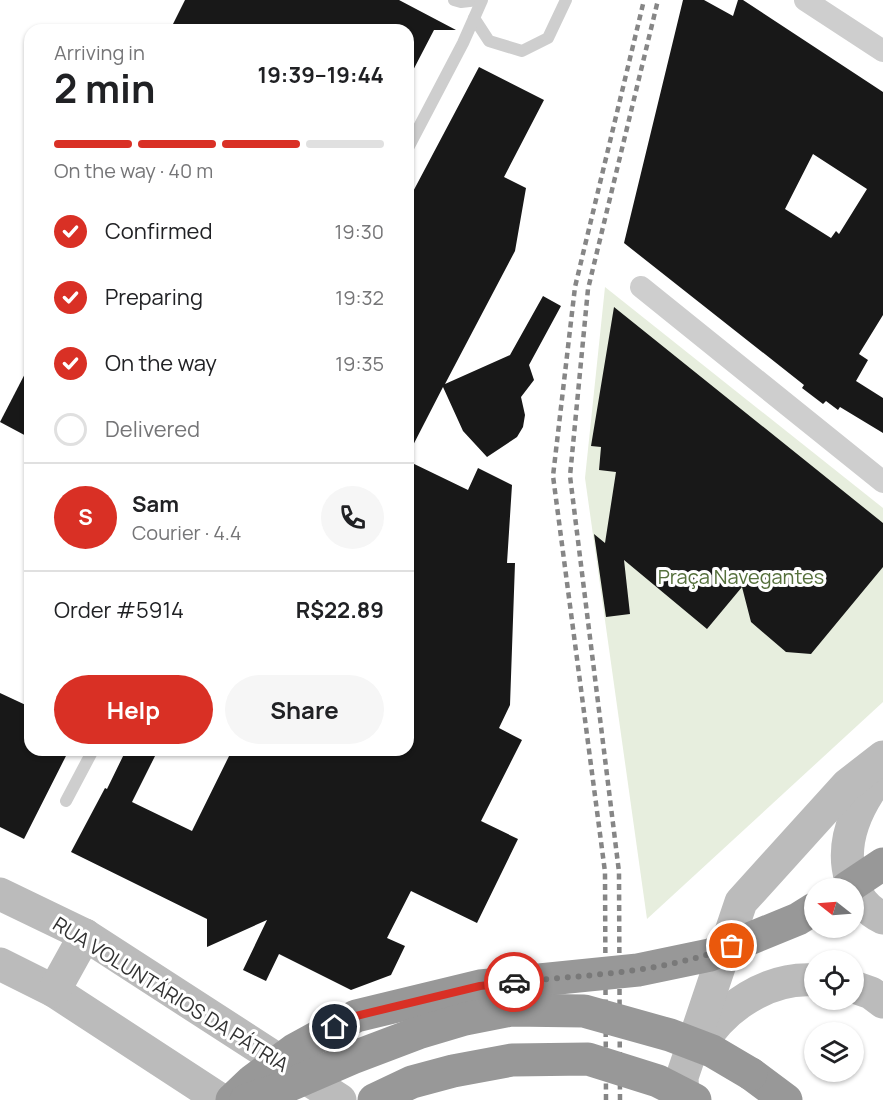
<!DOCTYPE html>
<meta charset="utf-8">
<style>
:root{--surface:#fff;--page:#f6f6f6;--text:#202124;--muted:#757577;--line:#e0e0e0;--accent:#d93025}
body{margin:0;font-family:Manrope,sans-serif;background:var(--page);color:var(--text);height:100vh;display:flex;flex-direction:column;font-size:22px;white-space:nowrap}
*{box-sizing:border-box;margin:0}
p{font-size:20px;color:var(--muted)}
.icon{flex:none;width:33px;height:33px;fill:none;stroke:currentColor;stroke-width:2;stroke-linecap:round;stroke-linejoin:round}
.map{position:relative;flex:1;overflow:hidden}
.side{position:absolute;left:24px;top:24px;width:390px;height:732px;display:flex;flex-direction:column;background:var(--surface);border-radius:18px;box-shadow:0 2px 4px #0004}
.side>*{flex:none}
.needle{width:39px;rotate:287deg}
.buttons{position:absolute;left:804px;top:878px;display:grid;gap:12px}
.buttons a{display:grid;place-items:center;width:60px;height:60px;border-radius:50%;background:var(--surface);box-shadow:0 2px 4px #0004;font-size:30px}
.pin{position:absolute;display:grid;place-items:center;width:51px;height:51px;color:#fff;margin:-26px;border:3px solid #fff;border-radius:50%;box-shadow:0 2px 6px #0007}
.courier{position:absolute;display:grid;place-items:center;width:60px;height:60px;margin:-30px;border:4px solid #d93025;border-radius:50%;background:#fff;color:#222;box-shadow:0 2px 8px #0007}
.summary em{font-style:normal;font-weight:700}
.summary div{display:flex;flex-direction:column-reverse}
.summary{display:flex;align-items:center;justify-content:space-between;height:102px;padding:0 30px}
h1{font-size:39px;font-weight:700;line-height:45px}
.bar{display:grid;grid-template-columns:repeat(4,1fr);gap:9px 6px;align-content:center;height:72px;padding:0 30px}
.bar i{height:8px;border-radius:4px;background:var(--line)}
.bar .current{background:var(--accent)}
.bar p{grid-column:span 4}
.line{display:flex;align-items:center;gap:15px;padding:0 30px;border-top:2px solid var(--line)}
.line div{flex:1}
.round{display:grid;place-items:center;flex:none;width:63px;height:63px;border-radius:32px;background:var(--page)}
ol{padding:0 30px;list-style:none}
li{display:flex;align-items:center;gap:18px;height:66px}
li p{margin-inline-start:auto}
li .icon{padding:6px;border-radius:50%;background:var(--accent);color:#fff;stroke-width:4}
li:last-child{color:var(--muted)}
li i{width:33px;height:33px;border:3px solid var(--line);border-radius:50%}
.cta{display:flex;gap:12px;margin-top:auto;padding:12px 30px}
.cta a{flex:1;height:69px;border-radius:36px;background:var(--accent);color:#fff;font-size:24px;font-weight:700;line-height:69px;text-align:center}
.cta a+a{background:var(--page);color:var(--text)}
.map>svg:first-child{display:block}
</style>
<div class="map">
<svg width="883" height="1100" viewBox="0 0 883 1100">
<rect width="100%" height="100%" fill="#fff"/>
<!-- green -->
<polygon fill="#e7eede" points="605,287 883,508 883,702 647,919 585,478"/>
<!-- building -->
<g fill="#181818" fill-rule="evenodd">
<polygon points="185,0 399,0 456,30 434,30 408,80 408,30 170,30"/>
<path d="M683,0h21l29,16 5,-16h5l140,92v223l-24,39 9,6 -12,21 27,17v35l-43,-26 -2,3 -12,-9 -3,3 -21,-16 2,-3 -180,-142zM813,154l54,35 -28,45 -3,-3 -5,7 -46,-29z"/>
<polygon points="479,67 544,100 504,177 526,188 515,251 445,384 510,355 543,296 561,306 529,365 534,380 521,397 525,415 523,427 517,437 487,457 463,431 443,387 408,455 408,201"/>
<polygon points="614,307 883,523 883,567 811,654 786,652 751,622 742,587 707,629 624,560 630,614 606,617 594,534 605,543 616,472 599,470 601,447 591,446"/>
<polygon points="30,364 30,438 0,422"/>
<polygon points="408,461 468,490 478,468 512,485 507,563 515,563 510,705 499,728 522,740 481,821 518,839 477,923 411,891 387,938 405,946 391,975 351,990 279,954 266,981 243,970 267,920 207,947 207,919 71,852 105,788 107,789 126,750 158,750 132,802 192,831 232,750 408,750"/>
<polygon points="0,693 30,707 30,750 69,750 24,839 0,827"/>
</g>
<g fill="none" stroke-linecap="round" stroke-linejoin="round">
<!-- lane -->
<g stroke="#cecece" stroke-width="12">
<polyline points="454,0 461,2 478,0"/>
<polyline points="474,18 489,41 522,51 548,38 566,0"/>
<polyline points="408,148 463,43 482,0"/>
<polyline points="66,801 93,750"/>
</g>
<!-- street -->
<g stroke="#cecece" stroke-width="22">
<polyline points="805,0 883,51"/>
<polyline points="641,287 883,482"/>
</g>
<!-- secondary -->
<g stroke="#bbb" stroke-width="33">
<path d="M883,772c-24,30 -44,69 -32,108 6,18 15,30 32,38"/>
<polyline points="0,894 85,935 340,1100"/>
<polyline points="0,964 54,991 221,1100"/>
<polyline points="854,987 871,993 883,1002"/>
<polyline points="54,991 85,935"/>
<path d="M700,1046c23,-39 68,-69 114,-66"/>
<polyline points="683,1100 682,1077 741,902 847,785 883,757"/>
</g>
<!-- highway -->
<polyline stroke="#989898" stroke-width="33" points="751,1074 786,1100"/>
<!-- rail -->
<g stroke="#868686" stroke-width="4.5" stroke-dasharray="6 4.5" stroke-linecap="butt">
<polyline points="606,1100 605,872 553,476 575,287 644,0"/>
<polyline points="620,1100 619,872 570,476 588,289 658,0"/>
</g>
<!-- highway-bridge -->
<g stroke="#989898" stroke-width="33">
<polyline points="847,888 883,864"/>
<polyline points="232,1100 252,1081 294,1050 356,1016 480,986 638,970 710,955 798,919 814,909"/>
<polyline points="246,1100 283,1088 352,1058 418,1033 465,1019 511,1010 584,1011 670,1035 712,1051 751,1074"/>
<polyline points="374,1100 412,1082 453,1071 512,1060 588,1059 658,1081 695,1100"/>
</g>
</g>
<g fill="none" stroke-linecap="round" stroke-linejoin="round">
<!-- done -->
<path stroke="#797979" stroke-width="6" stroke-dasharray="0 10.8" d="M514,982c73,-7 149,-9 218,-36"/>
<!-- route -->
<polyline stroke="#d93025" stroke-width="8" points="335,1027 356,1016 480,986 514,982"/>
</g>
<g text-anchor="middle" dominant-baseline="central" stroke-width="6" stroke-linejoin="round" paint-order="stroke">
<!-- park labels -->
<g font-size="20" fill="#55703b" stroke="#fff">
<text x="741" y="576">Praça Navegantes</text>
</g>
<!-- street labels -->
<g font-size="20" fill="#313131" stroke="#fff">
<text transform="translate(171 994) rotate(32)">RUA VOLUNTÁRIOS DA PÁTRIA</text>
</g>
</g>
</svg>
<div class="buttons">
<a><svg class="needle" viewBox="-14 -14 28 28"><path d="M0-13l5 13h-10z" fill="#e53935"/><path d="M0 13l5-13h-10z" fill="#757577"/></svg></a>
<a><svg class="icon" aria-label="locate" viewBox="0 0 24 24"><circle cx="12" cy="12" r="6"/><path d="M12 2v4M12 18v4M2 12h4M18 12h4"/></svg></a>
<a><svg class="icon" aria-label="layers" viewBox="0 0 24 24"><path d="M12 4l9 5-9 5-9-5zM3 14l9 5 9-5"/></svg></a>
</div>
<div class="pin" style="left:732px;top:946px;background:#ea580c"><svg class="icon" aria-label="bag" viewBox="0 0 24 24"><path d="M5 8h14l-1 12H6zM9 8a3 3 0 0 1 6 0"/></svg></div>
<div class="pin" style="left:335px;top:1027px;background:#1f2937"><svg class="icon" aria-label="home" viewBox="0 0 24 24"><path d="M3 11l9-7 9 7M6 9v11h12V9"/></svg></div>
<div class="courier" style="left:514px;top:982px"><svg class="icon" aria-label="car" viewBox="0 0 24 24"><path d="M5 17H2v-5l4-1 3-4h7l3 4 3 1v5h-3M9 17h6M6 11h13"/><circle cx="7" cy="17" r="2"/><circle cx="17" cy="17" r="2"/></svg></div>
<section class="side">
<div class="summary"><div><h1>2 min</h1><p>Arriving in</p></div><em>19:39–19:44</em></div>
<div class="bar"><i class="current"></i><i class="current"></i><i class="current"></i><i></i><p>On the way · 40 m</p></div>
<ol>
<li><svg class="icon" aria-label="check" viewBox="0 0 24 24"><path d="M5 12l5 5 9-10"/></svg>Confirmed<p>19:30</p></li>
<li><svg class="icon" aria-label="check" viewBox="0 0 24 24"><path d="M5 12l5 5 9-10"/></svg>Preparing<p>19:32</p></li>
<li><svg class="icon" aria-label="check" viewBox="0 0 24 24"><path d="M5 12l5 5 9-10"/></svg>On the way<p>19:35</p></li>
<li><i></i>Delivered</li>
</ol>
<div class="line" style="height:108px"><b class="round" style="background:var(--accent);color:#fff">S</b><div><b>Sam</b><p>Courier · 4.4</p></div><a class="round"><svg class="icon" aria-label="phone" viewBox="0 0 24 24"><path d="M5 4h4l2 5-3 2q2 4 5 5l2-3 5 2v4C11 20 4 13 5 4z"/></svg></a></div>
<div class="line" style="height:78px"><div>Order #5914</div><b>R$22.89</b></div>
<div class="cta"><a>Help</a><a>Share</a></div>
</section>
</div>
